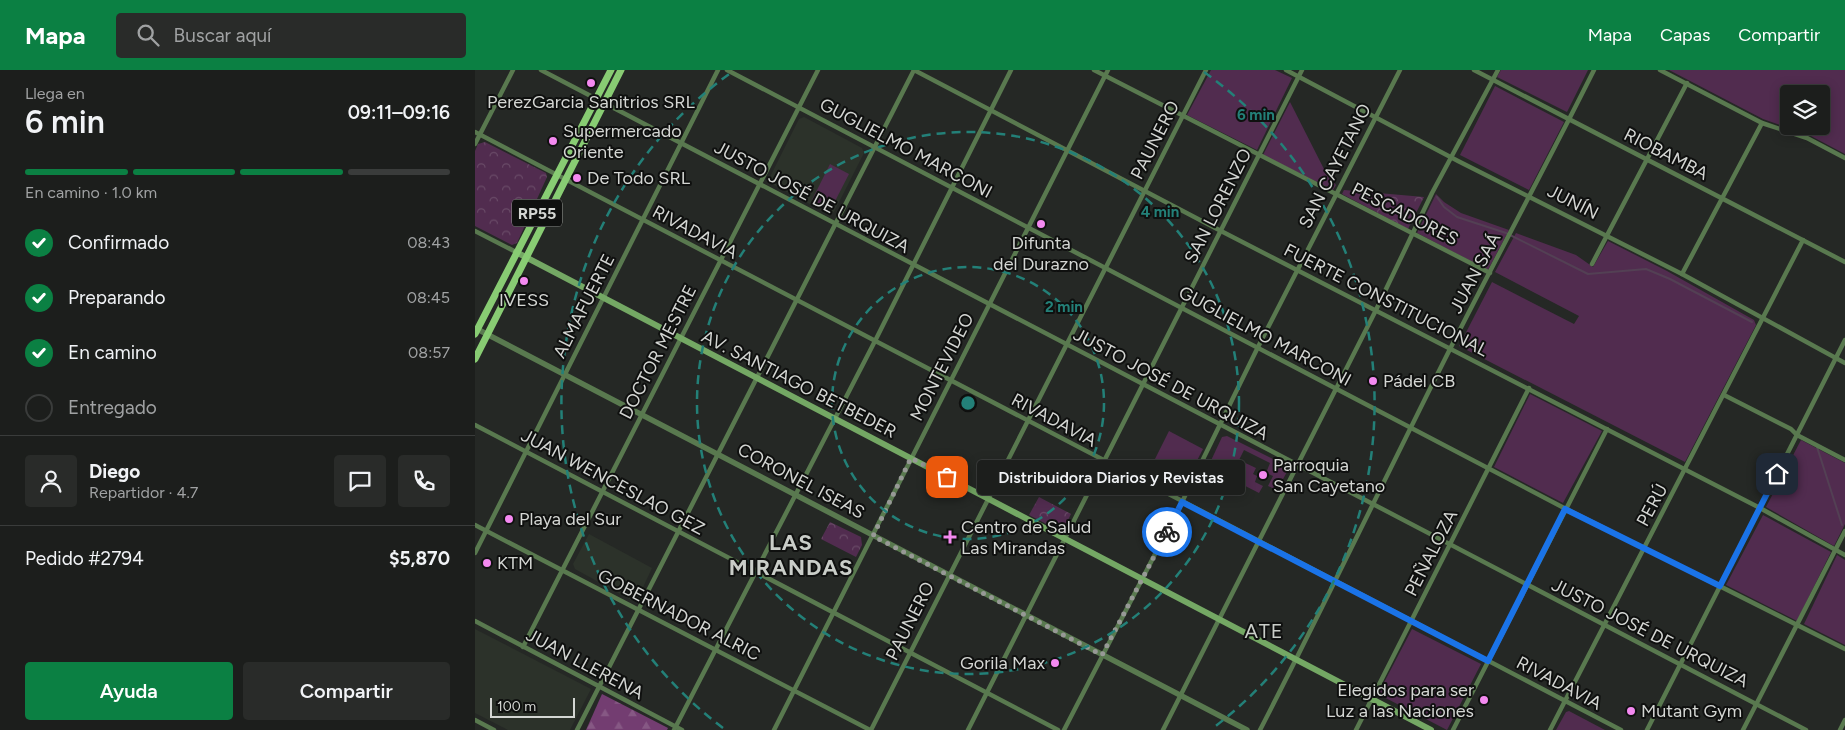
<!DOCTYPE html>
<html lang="es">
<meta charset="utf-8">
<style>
:root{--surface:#1c1e1c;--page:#292b29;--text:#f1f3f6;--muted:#a0a2a3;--line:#3a3c3b;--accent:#0b8043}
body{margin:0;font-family:Figtree,sans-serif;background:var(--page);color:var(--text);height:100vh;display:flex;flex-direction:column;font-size:19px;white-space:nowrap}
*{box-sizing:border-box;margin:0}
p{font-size:16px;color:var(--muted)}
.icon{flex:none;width:28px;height:28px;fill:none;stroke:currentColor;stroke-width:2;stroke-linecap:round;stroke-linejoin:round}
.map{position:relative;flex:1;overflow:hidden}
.side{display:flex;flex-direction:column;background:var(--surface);width:475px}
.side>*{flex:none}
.buttons{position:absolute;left:1305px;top:15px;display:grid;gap:10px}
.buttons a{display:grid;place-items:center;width:50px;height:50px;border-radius:5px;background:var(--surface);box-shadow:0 2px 12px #0003,0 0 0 1px var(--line);font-size:25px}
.scale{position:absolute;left:15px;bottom:12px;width:85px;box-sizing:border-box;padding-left:5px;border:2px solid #d4d6d3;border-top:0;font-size:14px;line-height:18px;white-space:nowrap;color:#d4d6d3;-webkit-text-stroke:4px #0f100f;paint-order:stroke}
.pin{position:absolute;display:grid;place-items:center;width:42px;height:42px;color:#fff;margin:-21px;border-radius:10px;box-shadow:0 2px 8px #0006}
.courier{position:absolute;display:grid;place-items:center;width:50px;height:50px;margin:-25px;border:4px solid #1a73e8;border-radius:50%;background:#fff;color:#222;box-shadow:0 1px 6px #0007}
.bubble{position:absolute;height:35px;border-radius:5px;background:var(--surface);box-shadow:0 2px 12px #0003,0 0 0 1px var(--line);font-size:16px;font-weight:600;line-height:35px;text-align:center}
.summary em{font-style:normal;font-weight:600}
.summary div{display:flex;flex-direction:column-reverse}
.summary{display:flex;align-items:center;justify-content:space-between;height:85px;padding:0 25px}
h1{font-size:32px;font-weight:600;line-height:38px}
.bar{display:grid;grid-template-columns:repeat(4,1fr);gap:8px 5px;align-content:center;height:60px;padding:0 25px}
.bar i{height:6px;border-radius:4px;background:var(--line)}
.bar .on{background:var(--accent)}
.bar p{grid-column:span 4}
.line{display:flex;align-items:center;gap:12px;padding:0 25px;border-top:1px solid var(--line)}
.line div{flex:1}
.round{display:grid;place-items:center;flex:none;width:52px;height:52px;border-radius:5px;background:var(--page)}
ol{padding:0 25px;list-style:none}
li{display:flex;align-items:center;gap:15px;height:55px}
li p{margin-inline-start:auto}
li .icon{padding:5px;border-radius:50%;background:var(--accent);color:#fff;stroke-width:4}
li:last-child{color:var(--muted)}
li i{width:28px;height:28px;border:2px solid var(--line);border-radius:50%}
.action{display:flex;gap:10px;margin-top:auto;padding:10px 25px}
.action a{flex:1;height:58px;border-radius:5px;background:var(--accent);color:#fff;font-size:20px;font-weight:600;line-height:58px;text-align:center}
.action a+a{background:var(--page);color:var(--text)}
header{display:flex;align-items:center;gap:30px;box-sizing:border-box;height:70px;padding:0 25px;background:var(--accent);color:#fff}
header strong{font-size:24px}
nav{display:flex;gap:28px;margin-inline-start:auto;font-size:18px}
.search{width:350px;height:45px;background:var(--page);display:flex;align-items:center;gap:12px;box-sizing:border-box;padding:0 18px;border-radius:5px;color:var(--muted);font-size:19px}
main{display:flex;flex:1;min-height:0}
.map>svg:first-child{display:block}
</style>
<header>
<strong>Mapa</strong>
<div class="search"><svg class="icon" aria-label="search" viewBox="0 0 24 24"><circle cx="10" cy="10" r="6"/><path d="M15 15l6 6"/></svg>Buscar aquí</div>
<nav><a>Mapa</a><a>Capas</a><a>Compartir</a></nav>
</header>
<main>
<section class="side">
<div class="summary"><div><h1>6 min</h1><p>Llega en</p></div><em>09:11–09:16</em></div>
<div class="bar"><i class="on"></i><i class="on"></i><i class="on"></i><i></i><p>En camino · 1.0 km</p></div>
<ol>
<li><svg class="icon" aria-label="check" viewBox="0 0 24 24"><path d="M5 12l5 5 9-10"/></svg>Confirmado<p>08:43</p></li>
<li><svg class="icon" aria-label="check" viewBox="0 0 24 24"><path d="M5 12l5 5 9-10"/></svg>Preparando<p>08:45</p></li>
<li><svg class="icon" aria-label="check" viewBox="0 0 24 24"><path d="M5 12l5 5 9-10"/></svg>En camino<p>08:57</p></li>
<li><i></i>Entregado</li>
</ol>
<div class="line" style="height:90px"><a class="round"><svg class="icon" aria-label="person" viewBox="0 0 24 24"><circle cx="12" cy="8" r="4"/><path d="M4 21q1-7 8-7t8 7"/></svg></a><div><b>Diego</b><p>Repartidor · 4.7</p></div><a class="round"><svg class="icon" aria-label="chat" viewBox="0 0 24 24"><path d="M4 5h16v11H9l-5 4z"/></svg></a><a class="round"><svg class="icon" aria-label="phone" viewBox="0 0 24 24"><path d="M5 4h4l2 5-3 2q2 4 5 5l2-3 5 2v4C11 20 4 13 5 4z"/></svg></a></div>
<div class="line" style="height:65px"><div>Pedido #2794</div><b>$5,870</b></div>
<div class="action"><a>Ayuda</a><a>Compartir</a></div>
</section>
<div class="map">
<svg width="1370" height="660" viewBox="0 0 1370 660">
<defs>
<pattern id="forest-firs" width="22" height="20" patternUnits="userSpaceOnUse" patternTransform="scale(1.25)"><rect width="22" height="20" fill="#733d71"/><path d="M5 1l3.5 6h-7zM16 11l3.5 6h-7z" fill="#865884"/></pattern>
<pattern id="park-crowns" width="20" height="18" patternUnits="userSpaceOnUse" patternTransform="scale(1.25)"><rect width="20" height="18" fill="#512c4f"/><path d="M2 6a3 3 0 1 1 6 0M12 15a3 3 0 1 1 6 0" fill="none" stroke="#694a67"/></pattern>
</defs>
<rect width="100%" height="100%" fill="#252825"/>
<!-- built -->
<g fill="#2c322a">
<polygon points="329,47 387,78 389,83 359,142 354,144 295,113 294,109 324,49"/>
<polygon points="114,464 177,498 163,528 158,531 100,499 98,494"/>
<polygon points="0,559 116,619 95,660 33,660 0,643"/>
</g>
<!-- grass -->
<g fill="#512c4f" fill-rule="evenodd">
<polygon points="736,0 800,0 817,8 782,80 712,45"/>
<polygon points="1026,0 1113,0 1092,42 1022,7"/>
<path d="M1194,0h176v84l-36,-19 -46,-16zM1314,24h32v32h-32z"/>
<polygon points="1020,16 1089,52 1054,120 985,85"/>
<polygon points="815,32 851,103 861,115 858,120 788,85"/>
<polygon points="355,94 374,104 356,139 337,130"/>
<polygon points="961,124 969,132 986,143 1034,160 1013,200 942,163"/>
<polygon points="1041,163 1101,185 1118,197 1133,171 1192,201 1279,250 1281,255 1210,392 984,276 1017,212 1099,254 1104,246 1020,202"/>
<polygon points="1055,324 1127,361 1088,433 1019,397"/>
<polygon points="694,361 728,379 714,406 680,389"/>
<polygon points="752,366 812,396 813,400 802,420 793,416 798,406 791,403 795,393 769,380 764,390 781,398 778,404 782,406 780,412 788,416 784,423 733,397 747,367"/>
<polygon points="1326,370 1370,393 1370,454 1359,476 1291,437"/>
<polygon points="1288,445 1356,482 1322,551 1251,515"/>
<polygon points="1362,485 1370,490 1370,575 1329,554"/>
<polygon points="937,559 1006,594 972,660 903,624"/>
<polygon points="1094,641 1130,660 1081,660 1091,642"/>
</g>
<!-- forest -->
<polygon fill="url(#forest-firs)" points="127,624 193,658 192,660 111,660"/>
<!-- park -->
<g fill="url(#park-crowns)">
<polygon points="10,72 71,103 72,107 42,173 37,175 0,156 0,81 3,74"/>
<polygon points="869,120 949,127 933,159 867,124"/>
<polygon points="564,427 596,444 587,462 554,445"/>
<polygon points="355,452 386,467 387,475 381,487 346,469"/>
</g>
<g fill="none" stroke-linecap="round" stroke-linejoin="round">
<!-- stream -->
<g stroke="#534054" stroke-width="2">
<polyline points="962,127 969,137 982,147 1031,163 1113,204 1171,199 1195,209 1277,252"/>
<polyline points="1342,377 1367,455"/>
</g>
<!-- minor -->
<g stroke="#59794f" stroke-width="4.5">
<polyline points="66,0 1331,660"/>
<polyline points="252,0 1091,439 1370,579"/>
<polyline points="439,0 746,161 1285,438 1370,485"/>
<polyline points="619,0 1015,203"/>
<polyline points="811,0 983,91 1207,204 1370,293"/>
<polyline points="999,0 1370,192"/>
<polyline points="1185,0 1287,53 1332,68 1370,88"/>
<polyline points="0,62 1146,660"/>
<polyline points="0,74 38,0"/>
<polyline points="0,161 41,182"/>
<polyline points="1117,194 1212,13"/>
<polyline points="1207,204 1287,53"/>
<polyline points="1249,325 1316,359 1322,365 1370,390"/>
<polyline points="0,355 583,660"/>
<polyline points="0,455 395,660"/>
<polyline points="0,483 243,0"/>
<polyline points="0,551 207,660"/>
<polyline points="48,577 343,0"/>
<polyline points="0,650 19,660"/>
<polyline points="102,660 439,0"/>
<polyline points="199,660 400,271 536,0"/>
<polyline points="299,660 633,0"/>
<polyline points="396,660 731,0"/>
<polyline points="493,660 827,0"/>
<polyline points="589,660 707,432 783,277 925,0"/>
<polyline points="688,660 901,240 957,123 1023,0"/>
<path d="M785,660c64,-124 124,-250 187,-375 48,-95 99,-189 147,-285"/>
<polyline points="881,660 1054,318"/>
<polyline points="978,660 1132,359"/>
<polyline points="1075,660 1328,170"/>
<polyline points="1172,660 1370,270"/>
<polyline points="1268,660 1370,461"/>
<polyline points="1365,660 1370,650"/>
</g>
<!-- tertiary -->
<polyline stroke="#59794f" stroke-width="5.5" points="2,259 772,660"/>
<!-- secondary -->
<polyline stroke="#74a864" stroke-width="6" points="41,182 956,660"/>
<!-- primary -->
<g stroke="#88cc73" stroke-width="7">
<polyline points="0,264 136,0"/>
<polyline points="0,289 146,0"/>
</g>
</g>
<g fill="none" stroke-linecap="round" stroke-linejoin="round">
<!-- done -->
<polyline stroke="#979996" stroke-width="5" stroke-dasharray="0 9" points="472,407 436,388 398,466 627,585 692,462"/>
<!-- route -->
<polyline stroke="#1a73e8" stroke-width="6" points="692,462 707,432 1013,591 1090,439 1245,516 1302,404"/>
</g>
<!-- distance rings -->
<g fill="none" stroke="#238078" stroke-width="2.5" stroke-dasharray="9 6">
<circle cx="493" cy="333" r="136"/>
<circle cx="493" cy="333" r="271"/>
<path d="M248 658A407 407 0 0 1 257 2M729 2A407 407 0 0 1 738 658"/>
</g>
<!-- markers -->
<g fill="#f489f0" stroke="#0f100f" stroke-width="2">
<circle cx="116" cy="13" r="5"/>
<circle cx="78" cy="71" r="5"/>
<circle cx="102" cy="108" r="5"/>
<circle cx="566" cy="154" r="5"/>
<circle cx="49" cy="211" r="5"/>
<circle cx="898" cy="311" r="5"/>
<circle cx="788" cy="405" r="5"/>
<circle cx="34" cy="449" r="5"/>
<path d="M472.5 459.5h5v5h5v5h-5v5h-5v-5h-5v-5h5z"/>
<circle cx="12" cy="493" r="5"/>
<circle cx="580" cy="593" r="5"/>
<circle cx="1009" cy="630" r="5"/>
<circle cx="1156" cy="641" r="5"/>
</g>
<g text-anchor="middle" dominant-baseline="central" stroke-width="4" stroke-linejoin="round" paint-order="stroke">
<!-- shield labels -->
<rect fill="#0f100f" stroke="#999b98" stroke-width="1" x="37" y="129.5" width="50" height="27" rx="4"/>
<g font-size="16" font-weight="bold" fill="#d4d6d3">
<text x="62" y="143">RP55</text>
</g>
<!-- poi labels -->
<g font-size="18" fill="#d4d6d3" stroke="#0f100f" text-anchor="start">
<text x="116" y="32" text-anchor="middle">PerezGarcia Sanitrios SRL</text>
<text x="88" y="61">Supermercado<tspan x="88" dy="21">Oriente</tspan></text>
<text x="112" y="108">De Todo SRL</text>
<text x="566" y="173" text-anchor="middle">Difunta<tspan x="566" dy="21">del Durazno</tspan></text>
<text x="49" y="230" text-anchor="middle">IVESS</text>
<text x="908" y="311">Pádel CB</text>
<text x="798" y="395">Parroquia<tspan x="798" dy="21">San Cayetano</tspan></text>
<text x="44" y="449">Playa del Sur</text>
<text x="486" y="457">Centro de Salud<tspan x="486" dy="21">Las Mirandas</tspan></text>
<text x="22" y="493">KTM</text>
<text x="570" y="593" text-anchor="end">Gorila Max</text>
<text x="999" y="620" text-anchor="end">Elegidos para ser<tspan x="999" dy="21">Luz a las Naciones</tspan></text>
<text x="1166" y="641">Mutant Gym</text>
</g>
<!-- street labels -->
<g font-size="18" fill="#d4d6d3" stroke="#0f100f">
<text transform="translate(680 70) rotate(-63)">PAUNERO</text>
<text transform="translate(431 78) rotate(28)">GUGLIELMO MARCONI</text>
<text transform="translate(1191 84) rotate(27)">RIOBAMBA</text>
<text transform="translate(860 96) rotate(-63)">SAN CAYETANO</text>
<text transform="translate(337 127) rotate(28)">JUSTO JOSÉ DE URQUIZA</text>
<text transform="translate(1098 132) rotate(27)">JUNÍN</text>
<text transform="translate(743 136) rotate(-63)">SAN LORENZO</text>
<text transform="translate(930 144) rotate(27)">PESCADORES</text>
<text transform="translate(220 162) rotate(28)">RIVADAVIA</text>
<text transform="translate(1000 203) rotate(-62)">JUAN SAÁ</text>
<text transform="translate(911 230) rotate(27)">FUERTE CONSTITUCIONAL</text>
<text transform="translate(109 236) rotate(-63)">ALMAFUERTE</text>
<text transform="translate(790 266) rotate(28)">GUGLIELMO MARCONI</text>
<text transform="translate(183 282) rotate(-63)">DOCTOR MESTRE</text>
<text transform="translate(467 297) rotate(-63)">MONTEVIDEO</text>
<text transform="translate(324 314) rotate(27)">AV. SANTIAGO BETBEDER</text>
<text transform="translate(696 314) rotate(28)">JUSTO JOSÉ DE URQUIZA</text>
<text transform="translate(579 350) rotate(28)">RIVADAVIA</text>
<text transform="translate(326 411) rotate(28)">CORONEL ISEAS</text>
<text transform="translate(138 412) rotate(28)">JUAN WENCESLAO GEZ</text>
<text transform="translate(1177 435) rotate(-62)">PERÚ</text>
<text transform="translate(956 483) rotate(-63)">PEÑALOZA</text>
<text transform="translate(204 545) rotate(27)">GOBERNADOR ALRIC</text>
<text transform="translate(435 551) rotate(-63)">PAUNERO</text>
<text transform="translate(1175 563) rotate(27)">JUSTO JOSÉ DE URQUIZA</text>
<text transform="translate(110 594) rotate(28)">JUAN LLERENA</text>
<text transform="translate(1084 613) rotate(28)">RIVADAVIA</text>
</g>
<!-- quarter labels -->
<g font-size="20" letter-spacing="1" fill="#c9cdc8" stroke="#0f100f">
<text x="789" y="561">ATE</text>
</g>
<!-- district labels -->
<g font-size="22" font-weight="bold" letter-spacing="1" fill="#c9cdc8" stroke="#0f100f">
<text x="316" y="472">LAS<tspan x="316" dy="25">MIRANDAS</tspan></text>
</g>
</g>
<circle cx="493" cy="333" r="8" fill="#238078" stroke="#0f100f" stroke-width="2.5"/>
<g font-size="15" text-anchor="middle" font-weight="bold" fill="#238078" stroke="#0f100f" stroke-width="4" stroke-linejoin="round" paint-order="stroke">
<text x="781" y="50">6 min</text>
<text x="685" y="147">4 min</text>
<text x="589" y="242">2 min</text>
</g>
</svg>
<div class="buttons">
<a><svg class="icon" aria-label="layers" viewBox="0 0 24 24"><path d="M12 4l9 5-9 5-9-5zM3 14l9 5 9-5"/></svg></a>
</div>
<div class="scale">100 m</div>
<div class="pin" style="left:472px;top:407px;background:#ea580c"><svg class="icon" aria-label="bag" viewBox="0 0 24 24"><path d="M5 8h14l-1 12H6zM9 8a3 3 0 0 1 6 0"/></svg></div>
<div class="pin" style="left:1302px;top:404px;background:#1f2937"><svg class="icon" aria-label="home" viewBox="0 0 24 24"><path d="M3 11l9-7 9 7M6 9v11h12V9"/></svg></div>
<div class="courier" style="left:692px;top:462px"><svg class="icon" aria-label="bike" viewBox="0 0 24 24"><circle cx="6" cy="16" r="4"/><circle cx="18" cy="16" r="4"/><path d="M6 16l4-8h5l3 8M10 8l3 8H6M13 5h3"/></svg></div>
<div class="bubble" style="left:502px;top:390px;width:268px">Distribuidora Diarios y Revistas</div>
</div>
</main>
